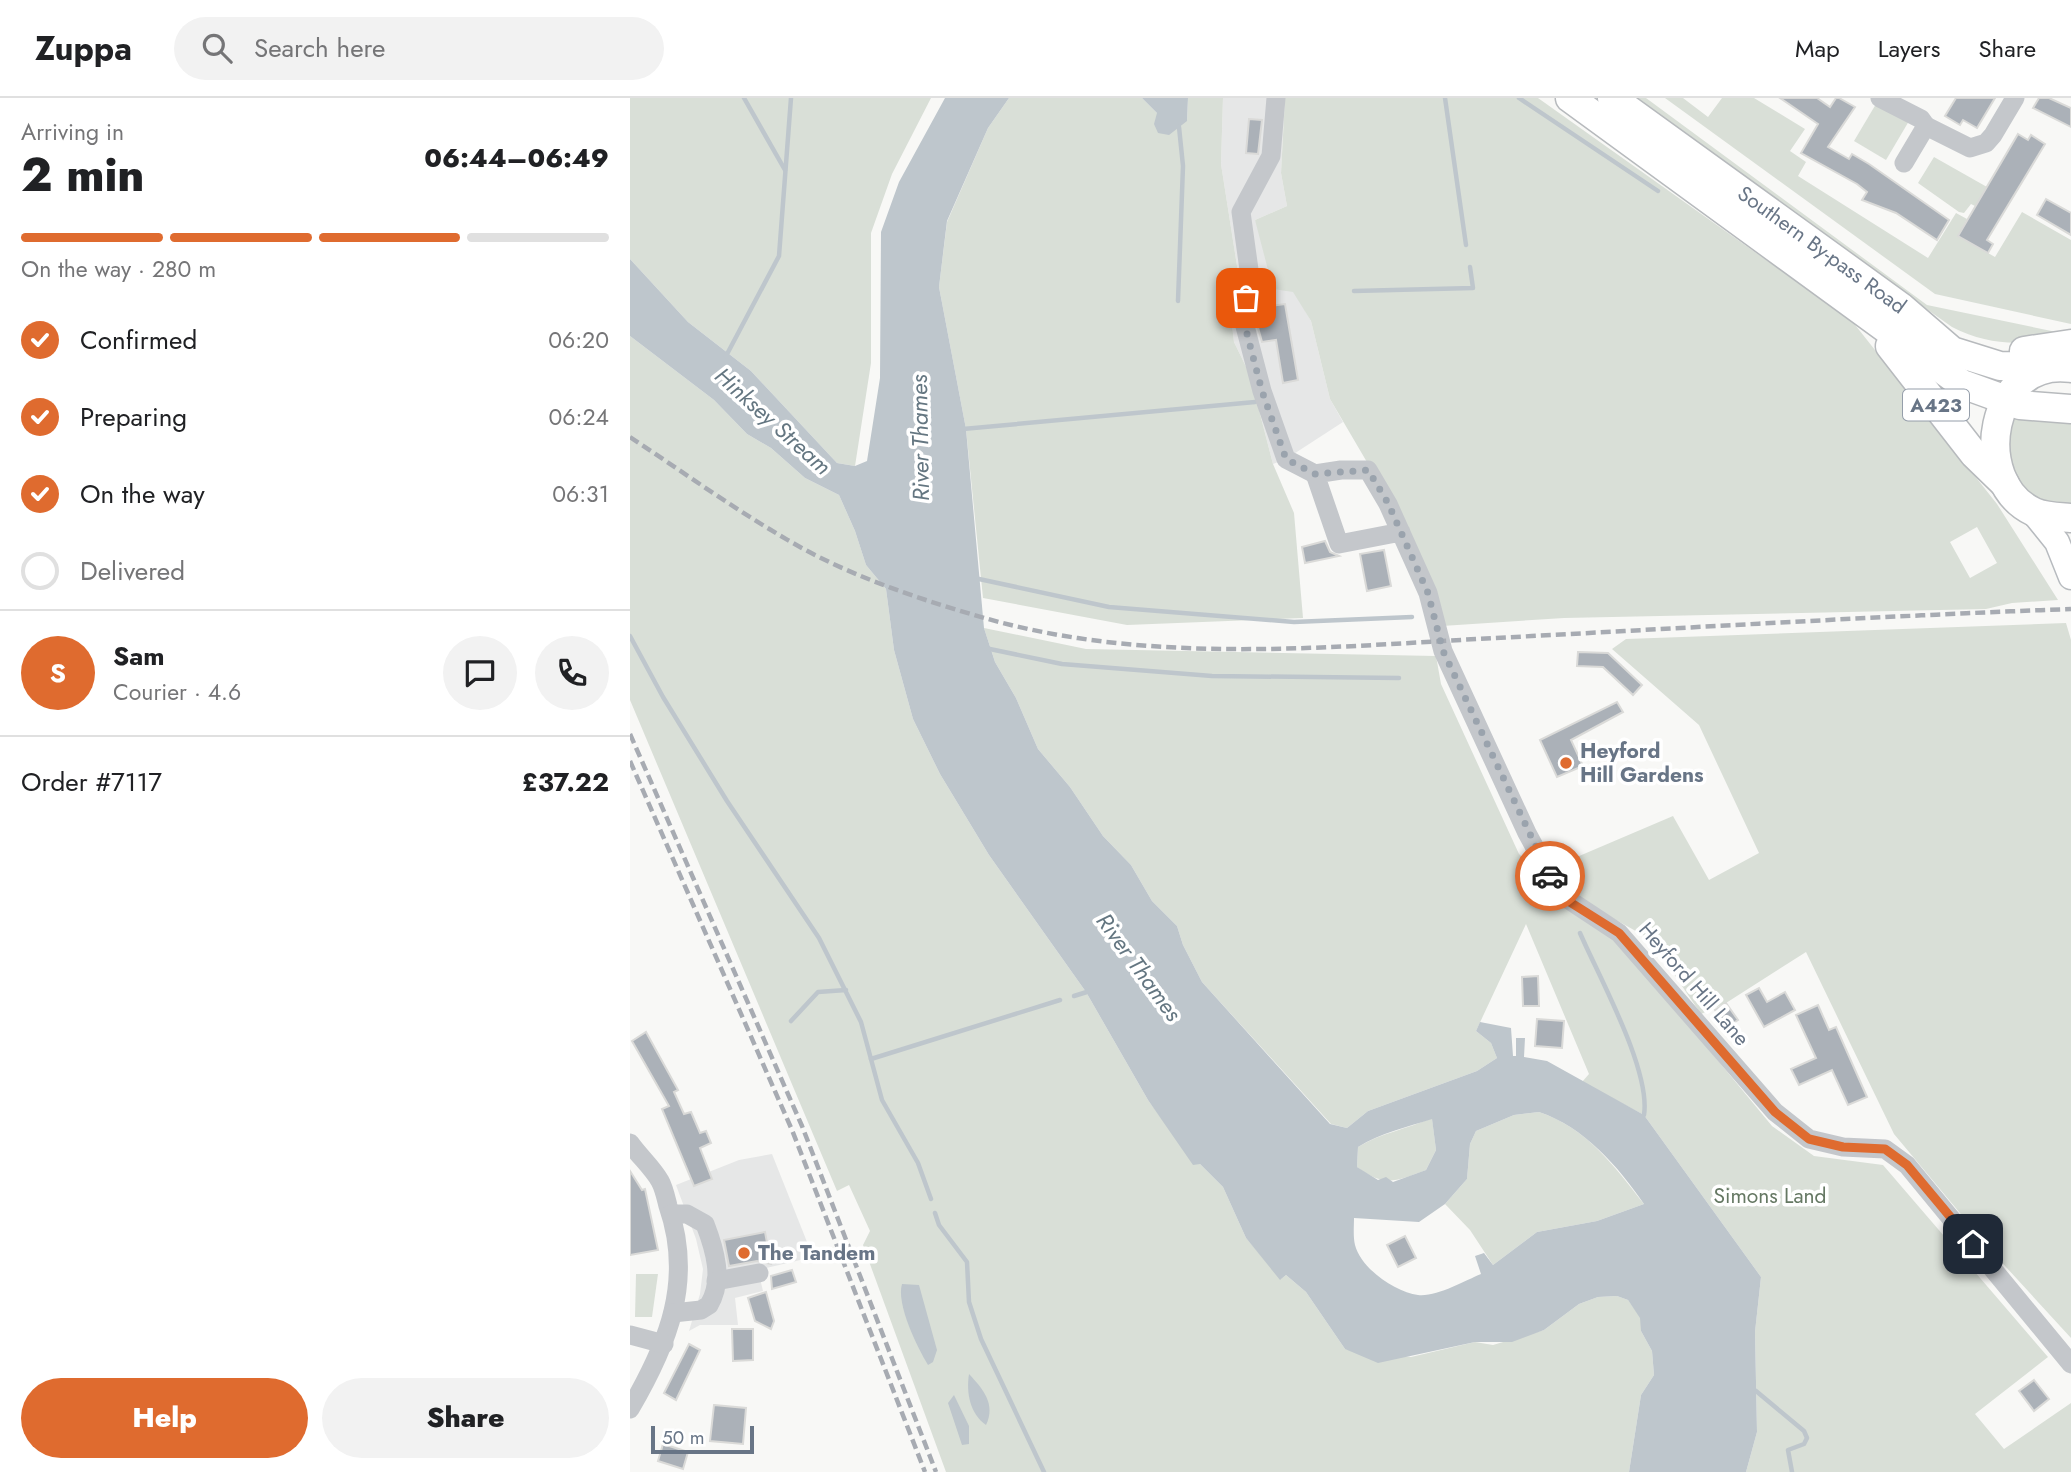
<!DOCTYPE html>
<meta charset="utf-8">
<style>
:root{--surface:#fff;--page:#f2f2f2;--text:#202124;--muted:#757577;--line:#e0e0e0;--accent:#df6b2f}
body{margin:0;font-family:Jost,sans-serif;background:var(--page);color:var(--text);height:100vh;display:flex;flex-direction:column;font-size:26px;white-space:nowrap}
*{box-sizing:border-box;margin:0}
p{font-size:23px;color:var(--muted)}
.icon{flex:none;width:38px;height:38px;fill:none;stroke:currentColor;stroke-width:2;stroke-linecap:round;stroke-linejoin:round}
.map{position:relative;flex:1;overflow:hidden}
.sheet{display:flex;flex-direction:column;background:var(--surface);width:630px}
.sheet>*{flex:none}
.scale{position:absolute;left:21px;bottom:18px;width:103px;box-sizing:border-box;padding-left:7px;border:4px solid #687586;border-top:0;font-size:19px;line-height:24px;white-space:nowrap;color:#687586;-webkit-text-stroke:5px #fff;paint-order:stroke}
.pin{position:absolute;display:grid;place-items:center;width:60px;height:60px;color:#fff;margin:-30px;border-radius:14px;box-shadow:0 4px 10px #0006}
.courier{position:absolute;display:grid;place-items:center;width:70px;height:70px;margin:-35px;border:5px solid #df6b2f;border-radius:50%;background:#fff;color:#222;box-shadow:0 2px 9px #0007}
.summary em{font-style:normal;font-weight:800}
.summary div{display:flex;flex-direction:column-reverse}
.summary{display:flex;align-items:center;justify-content:space-between;height:119px;padding:0 21px}
h1{font-size:46px;font-weight:800;line-height:52px}
.bar{display:grid;grid-template-columns:repeat(4,1fr);gap:10px 7px;align-content:center;height:84px;padding:0 21px}
.bar i{height:9px;border-radius:5px;background:var(--line)}
.bar .current{background:var(--accent)}
.bar p{grid-column:span 4}
.line{display:flex;align-items:center;gap:18px;padding:0 21px;border-top:2px solid var(--line)}
.line div{flex:1}
.round{display:grid;place-items:center;flex:none;width:74px;height:74px;border-radius:37px;background:var(--page)}
ol{padding:0 21px;list-style:none}
li{display:flex;align-items:center;gap:21px;height:77px}
li p{margin-inline-start:auto}
li .icon{padding:7px;border-radius:50%;background:var(--accent);color:#fff;stroke-width:4}
li:last-child{color:var(--muted)}
li i{width:38px;height:38px;border:4px solid var(--line);border-radius:50%}
.button{display:flex;gap:14px;margin-top:auto;padding:14px 21px}
.button a{flex:1;height:80px;border-radius:42px;background:var(--accent);color:#fff;font-size:28px;font-weight:800;line-height:80px;text-align:center}
.button a+a{background:var(--page);color:var(--text)}
header{display:flex;align-items:center;gap:42px;box-sizing:border-box;height:98px;padding:0 35px;background:var(--surface);border-bottom:2px solid var(--line)}
header strong{font-size:33px}
nav{display:flex;gap:38px;margin-inline-start:auto;font-size:24px}
.search{width:490px;height:63px;background:var(--page);display:flex;align-items:center;gap:18px;box-sizing:border-box;padding:0 24px;border-radius:38px;color:var(--muted);font-size:26px}
main{display:flex;flex:1;min-height:0}
.map>svg:first-child{display:block}
</style>
<header>
<strong>Zuppa</strong>
<div class="search"><svg class="icon" aria-label="search" viewBox="0 0 24 24"><circle cx="10" cy="10" r="6"/><path d="M15 15l6 6"/></svg>Search here</div>
<nav><a>Map</a><a>Layers</a><a>Share</a></nav>
</header>
<main>
<section class="sheet">
<div class="summary"><div><h1>2 min</h1><p>Arriving in</p></div><em>06:44–06:49</em></div>
<div class="bar"><i class="current"></i><i class="current"></i><i class="current"></i><i></i><p>On the way · 280 m</p></div>
<ol>
<li><svg class="icon" aria-label="check" viewBox="0 0 24 24"><path d="M5 12l5 5 9-10"/></svg>Confirmed<p>06:20</p></li>
<li><svg class="icon" aria-label="check" viewBox="0 0 24 24"><path d="M5 12l5 5 9-10"/></svg>Preparing<p>06:24</p></li>
<li><svg class="icon" aria-label="check" viewBox="0 0 24 24"><path d="M5 12l5 5 9-10"/></svg>On the way<p>06:31</p></li>
<li><i></i>Delivered</li>
</ol>
<div class="line" style="height:126px"><b class="round" style="background:var(--accent);color:#fff">S</b><div><b>Sam</b><p>Courier · 4.6</p></div><a class="round"><svg class="icon" aria-label="chat" viewBox="0 0 24 24"><path d="M4 5h16v11H9l-5 4z"/></svg></a><a class="round"><svg class="icon" aria-label="phone" viewBox="0 0 24 24"><path d="M5 4h4l2 5-3 2q2 4 5 5l2-3 5 2v4C11 20 4 13 5 4z"/></svg></a></div>
<div class="line" style="height:91px"><div>Order #7117</div><b>£37.22</b></div>
<div class="button"><a>Help</a><a>Share</a></div>
</section>
<div class="map">
<svg width="1441" height="1374" viewBox="0 0 1441 1374">
<rect width="100%" height="100%" fill="#f8f8f6"/>
<!-- built -->
<g fill="#e6e7e7">
<polygon points="593,0 655,0 651,75 657,108 625,122 681,223 700,301 713,324 656,361 643,366 620,277 604,244 600,210 610,187 591,66"/>
<polygon points="142,1056 183,1159 128,1172 133,1193 105,1200 108,1227 70,1227 59,1233 70,1196 73,1171 66,1141 46,1087 109,1062"/>
</g>
<!-- green -->
<g fill="#d9dfd7" fill-rule="evenodd">
<polygon points="0,0 301,0 262,76 241,135 241,265 225,368 207,365 121,273 58,224 0,161"/>
<polygon points="379,0 512,0 527,15 557,23 558,0 593,0 591,66 610,187 600,210 604,244 620,277 643,366 664,415 673,520 497,527 353,500 336,331 309,189 317,124 358,30"/>
<path d="M655,0h253l314,223 145,183 61,96 -46,3 -26,6 -422,9 -122,8 -47,-116 -65,-111 -19,-78 -18,-29 -20,-3 -18,-69 32,-14 -6,-33zM1347,429l20,36 -27,15 -20,-36z"/>
<path d="M999,0h17l281,207 144,30c-43,10 -78,13 -119,-8z"/>
<polygon points="1035,0 1053,0 1078,19 1092,0 1124,0 1175,31 1160,53 1176,64 1168,78 1298,160 1326,115 1337,121 1328,138 1365,159 1392,114 1441,142 1441,226 1305,196"/>
<polygon points="1246,6 1279,23 1256,62 1224,43"/>
<polygon points="1304,59 1357,89 1345,108 1341,106 1334,115 1329,114 1288,85"/>
<polygon points="0,238 84,302 117,336 141,350 175,380 209,397 225,433 236,467 256,491 264,552 283,621 310,676 359,757 456,894 518,1002 550,1046 593,1089 616,1140 651,1181 656,1177 676,1194 715,1251 781,1259 845,1244 863,1247 914,1232 949,1206 968,1199 987,1198 998,1202 1011,1220 1011,1233 1022,1253 1024,1277 1011,1297 999,1374 316,1374 233,1147 240,1133 219,1087 207,1093 0,602"/>
<path d="M1384,312l57,7v90c-10,-2 -23,-2 -32,-6 -35,-15 -37,-61 -25,-91z"/>
<polygon points="1436,525 1441,542 1441,1240 1365,1157 1264,1036 1176,854 1096,905 1071,916 1020,841 936,794 921,770 1043,718 1079,782 1129,755 1069,627 982,551 996,541"/>
<polygon points="354,530 456,551 806,558 811,586 889,756 955,820 985,838 1142,1028 1184,1058 1253,1067 1418,1259 1345,1316 1374,1351 1441,1305 1441,1374 1116,1374 1127,1334 1125,1234 1131,1179 1014,1017 952,984 959,976 896,826 846,933 861,945 867,960 847,973 738,1013 717,1030 701,1026 572,884 553,847 547,828 522,803 501,767 473,738 440,689 408,651 386,600 365,564"/>
<path d="M909,1014c48,16 75,54 105,92l-47,17 -60,11 -44,33 -23,-35 -25,-26 22,-25 3,-35 6,-13 38,-16z"/>
<path d="M802,1020l4,32 -10,20c-30,11 -41,18 -69,-3l1,-20c23,-14 49,-18 74,-29z"/>
<polygon points="6,1176 28,1176 22,1219 5,1219"/>
</g>
<!-- water -->
<g fill="#bec6cc" fill-rule="evenodd">
<path d="M315,0h64l-21,30 -41,93 -8,66 27,142 18,199 11,34 21,36 22,51 32,38 33,49 28,29 21,36 25,25 6,19 19,37 128,142 17,4 21,-17 109,-40 20,-13 -6,-15 -15,-12 4,-9 31,6 2,28h3v-18h9l-1,19 23,4 97,54 117,162 -6,55 2,100 -11,40h-117l12,-77 13,-20 -2,-24 -11,-20 -1,-13 -12,-18 -11,-4 -19,1 -19,7 -35,26 -32,12h-37l-97,21 -33,-14 -39,-57 -20,-17 -6,5 -34,-42 -23,-51 -23,-23 -7,1 -45,-65 -62,-108 -97,-137 -49,-81 -27,-55 -19,-69 -8,-61 -20,-24 -11,-34 -16,-36 -34,-17 -34,-30 -24,-14 -33,-34 -84,-64v-77l58,63 63,49 86,92 18,3 12,-5 13,-83 1,-146 18,-50zM909,1014c45,15 79,54 105,92l-47,17 -60,11 -44,33 -9,-12 -9,3 6,18c-17,7 -44,23 -63,21 -22,-3 -57,-26 -63,-50 -2,-8 -1,-19 -1,-27l65,4 26,-18 22,-25 3,-35 6,-13 38,-16zM802,1021l4,31 -10,20 -33,12 -7,-5 -8,3 -21,-13 1,-20c23,-14 49,-20 74,-28z"/>
<polygon points="512,0 558,0 557,23 539,37 528,35 524,26 527,15"/>
<path d="M272,1186l17,1 18,65 -4,12 -5,3c-11,-18 -32,-61 -26,-81z"/>
<path d="M339,1276c14,15 27,30 17,51 -16,-11 -20,-32 -17,-51z"/>
<polygon points="324,1297 339,1328 339,1346 332,1347 318,1305"/>
</g>
<g fill="none" stroke-linecap="round" stroke-linejoin="round">
<!-- stream -->
<g stroke="#bec6cc" stroke-width="4.5">
<polyline points="114,0 155,72"/>
<polyline points="815,0 836,147"/>
<polyline points="889,0 1028,93"/>
<polyline points="724,193 843,190 840,169"/>
<polyline points="548,203 553,68 549,29"/>
<polyline points="96,258 149,158 161,0"/>
<polyline points="333,331 625,304"/>
<polyline points="349,481 479,509 664,524 782,519"/>
<polyline points="0,538 33,599 97,703 189,840 231,924 252,1002 288,1065 301,1101"/>
<polyline points="355,550 432,566 582,578 769,580"/>
<path d="M950,835c19,44 71,137 64,182"/>
<polyline points="444,898 460,893"/>
<polyline points="161,923 188,894 216,892"/>
<polyline points="241,961 430,902"/>
<polyline points="305,1115 309,1127 337,1164 339,1204 351,1241 414,1374"/>
<polyline points="1126,1293 1174,1333 1177,1340 1174,1346 1158,1352 1162,1374"/>
</g>
</g>
<!-- building -->
<g fill="#abb1b8" stroke="#dadad8" stroke-width="2">
<polygon points="1150,0 1187,0 1200,9 1206,0 1209,0 1225,9 1198,49 1219,61 1222,56 1239,66 1319,122 1307,142 1266,115 1232,102 1237,94 1227,86 1171,55 1188,26"/>
<polygon points="1326,0 1365,0 1347,30 1333,22 1330,27 1315,18"/>
<polygon points="1409,0 1419,0 1441,10 1441,29 1403,10"/>
<polygon points="619,21 632,22 628,56 616,55"/>
<polygon points="1388,36 1398,42 1401,37 1415,46 1357,142 1363,146 1358,155 1328,138"/>
<polygon points="1416,101 1441,115 1441,137 1407,117"/>
<polygon points="655,206 668,282 653,285 646,242 632,244 624,215 641,213 640,208"/>
<polygon points="695,443 700,454 709,458 675,465 672,449"/>
<polygon points="754,452 761,488 737,493 730,456"/>
<polygon points="948,554 978,555 1012,587 1003,597 973,569 947,568"/>
<polygon points="987,604 993,614 941,642 953,668 927,679 910,642"/>
<polygon points="908,878 909,908 893,908 892,879"/>
<polygon points="1129,890 1137,904 1155,894 1165,912 1134,929 1116,897"/>
<polygon points="1096,905 1108,922 1097,929 1085,912"/>
<polygon points="1188,907 1199,932 1206,929 1237,999 1218,1007 1202,972 1169,987 1161,971 1186,960 1166,917"/>
<polygon points="907,921 934,923 932,950 905,948"/>
<polygon points="16,934 48,992 44,994 54,1016 61,1014 70,1035 76,1033 81,1045 70,1050 82,1081 64,1088 32,1011 39,1008 2,943"/>
<polygon points="0,1073 12,1092 15,1091 28,1152 0,1157"/>
<polygon points="135,1134 141,1166 127,1163 99,1168 94,1142"/>
<polygon points="775,1138 786,1160 768,1169 757,1147"/>
<polygon points="162,1172 166,1184 142,1191 141,1178"/>
<polygon points="136,1194 144,1223 141,1231 125,1223 118,1200"/>
<polygon points="102,1231 123,1231 123,1262 103,1263"/>
<polygon points="59,1246 70,1252 46,1302 34,1295"/>
<polygon points="1404,1282 1419,1301 1404,1313 1389,1293"/>
<polygon points="84,1307 116,1310 113,1346 80,1343"/>
<polygon points="33,1346 58,1354 53,1371 28,1363"/>
</g>
<g fill="none" stroke-linecap="round" stroke-linejoin="round">
<defs>
<polyline id="major" points="1402,413 1427,444 1441,479"/>
<g id="highway">
<polyline points="940,0 1332,286 1390,307 1441,311"/>
<path id="s1" d="M982,0l289,209 51,44 48,15 43,1"/>
<polyline points="1260,248 1344,356 1375,386"/>
<polyline points="1394,253 1441,246"/>
<path d="M1441,270c-82,-12 -102,114 -37,144 11,5 25,5 37,6"/>
</g>
</defs>
<!-- major casing -->
<use href="#major" stroke="#b7bbbf" stroke-width="27"/>
<!-- highway casing -->
<use href="#highway" stroke="#b7babd" stroke-width="31"/>
<!-- minor -->
<g stroke="#c4c7cb" stroke-width="19">
<polyline points="646,0 641,58 611,114 621,186 611,213 632,293 656,361 685,376"/>
<polyline points="1250,0 1291,21 1296,28"/>
<polyline points="1274,65 1296,28 1340,50 1356,45 1363,37 1385,0"/>
<polyline points="771,434 709,446 685,376 711,372 738,372 758,406 798,495 813,553 897,735 930,796 989,835 1145,1014 1179,1041 1213,1049 1255,1051 1277,1067 1441,1266"/>
<path d="M0,1045c9,13 22,24 30,38 4,7 6,17 8,25 26,75 0,138 -38,203"/>
<path d="M41,1116h16l18,10c10,26 19,56 4,81l-8,5 -28,3"/>
<polyline points="86,1183 129,1175"/>
<polyline points="0,1237 34,1246"/>
</g>
<!-- major -->
<use href="#major" stroke="#fff" stroke-width="24"/>
<!-- highway -->
<use href="#highway" stroke="#fff" stroke-width="28"/>
<!-- rail -->
<g stroke="#a7abb2" stroke-width="4.5" stroke-dasharray="10 5" stroke-linecap="butt">
<path d="M0,339c56,37 111,77 170,110 58,32 125,54 188,72 164,46 339,28 507,19 192,-10 384,-22 576,-29"/>
<polyline points="0,636 172,1028 306,1374"/>
<polyline points="0,663 162,1032 295,1374"/>
</g>
</g>
<g fill="none" stroke-linecap="round" stroke-linejoin="round">
<!-- done -->
<polyline stroke="#9aa3ad" stroke-width="7" stroke-dasharray="0 12.6" points="616,200 611,213 632,293 656,361 685,376 738,372 758,405 798,495 813,553 920,778"/>
<!-- route -->
<polyline stroke="#df6b2f" stroke-width="9" points="920,778 935,801 989,835 1145,1014 1179,1041 1213,1049 1255,1051 1277,1067 1343,1146"/>
</g>
<!-- markers -->
<g fill="#df6b2f" stroke="#fff" stroke-width="2.5">
<circle cx="936" cy="665" r="7"/>
<circle cx="114" cy="1155" r="7"/>
</g>
<g text-anchor="middle" dominant-baseline="central" stroke-width="7" stroke-linejoin="round" paint-order="stroke">
<!-- shield labels -->
<rect fill="#fff" stroke="#959eaa" stroke-width="2" x="1273" y="291.5" width="66" height="31" rx="5"/>
<g font-size="19" font-weight="bold" fill="#687586">
<text x="1306" y="307">A423</text>
</g>
<!-- street labels -->
<g font-size="21" fill="#687586" stroke="#fff">
<text stroke="none"><textPath href="#s1" startOffset="259">Southern By-pass Road</textPath></text>
<text transform="translate(1064 886) rotate(49)">Heyford Hill Lane</text>
</g>
<!-- poi labels -->
<g font-size="21" font-weight="bold" fill="#687586" stroke="#fff" text-anchor="start">
<text x="950" y="653">Heyford<tspan x="950" dy="24">Hill Gardens</tspan></text>
<text x="128" y="1155">The Tandem</text>
</g>
<!-- park labels -->
<g font-size="21" fill="#657863" stroke="#fff">
<text x="1140" y="1098">Simons Land</text>
</g>
<!-- water labels -->
<g font-size="23" font-style="italic" fill="#647681" stroke="#fff">
<text transform="translate(143 323) rotate(42)">Hinksey Stream</text>
<text transform="translate(290 340) rotate(-91)">River Thames</text>
<text transform="translate(509 869) rotate(54)">River Thames</text>
</g>
</g>
</svg>
<div class="scale">50 m</div>
<div class="pin" style="left:616px;top:200px;background:#ea580c"><svg class="icon" aria-label="bag" viewBox="0 0 24 24"><path d="M5 8h14l-1 12H6zM9 8a3 3 0 0 1 6 0"/></svg></div>
<div class="pin" style="left:1343px;top:1146px;background:#1f2937"><svg class="icon" aria-label="home" viewBox="0 0 24 24"><path d="M3 11l9-7 9 7M6 9v11h12V9"/></svg></div>
<div class="courier" style="left:920px;top:778px"><svg class="icon" aria-label="car" viewBox="0 0 24 24"><path d="M5 17H2v-5l4-1 3-4h7l3 4 3 1v5h-3M9 17h6M6 11h13"/><circle cx="7" cy="17" r="2"/><circle cx="17" cy="17" r="2"/></svg></div>
</div>
</main>
